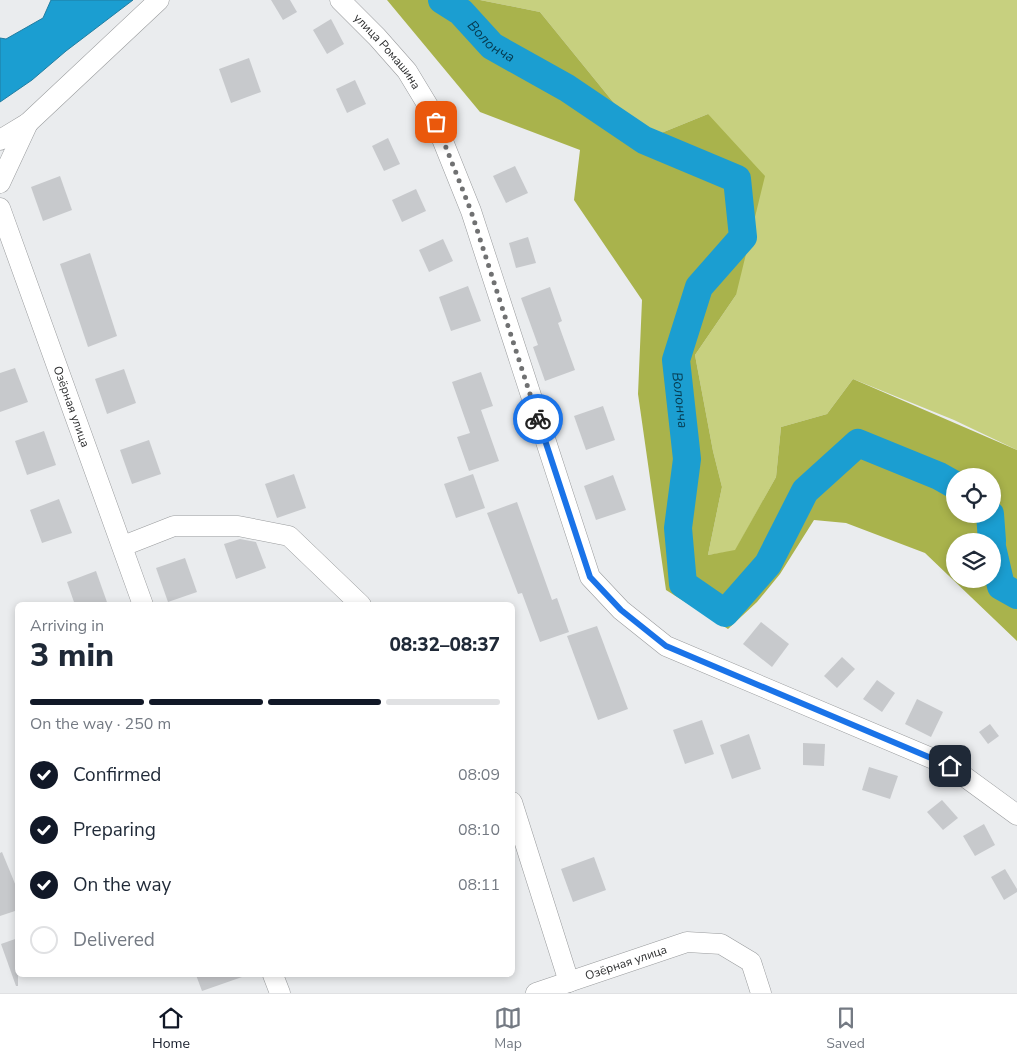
<!DOCTYPE html>
<meta charset="utf-8">
<style>
:root{--surface:#fff;--page:#f2f2f3;--text:#1f2937;--muted:#747a83;--line:#e0e1e3;--accent:#111827}
body{margin:0;font-family:"Nunito Sans",sans-serif;background:var(--page);color:var(--text);height:100vh;display:flex;flex-direction:column;font-size:19px;white-space:nowrap}
*{box-sizing:border-box;margin:0}
p{font-size:16px;color:var(--muted)}
.icon{flex:none;width:28px;height:28px;fill:none;stroke:currentColor;stroke-width:2;stroke-linecap:round;stroke-linejoin:round}
.map{position:relative;flex:1;overflow:hidden}
.drawer{position:absolute;left:15px;top:602px;width:500px;height:375px;display:flex;flex-direction:column;background:var(--surface);border-radius:8px;box-shadow:0 2px 8px #0003}
.drawer>*{flex:none}
.tools{position:absolute;left:946px;top:468px;display:grid;gap:10px}
.tools a{display:grid;place-items:center;width:55px;height:55px;border-radius:50%;background:var(--surface);box-shadow:0 2px 8px #0003;font-size:25px}
.pin{position:absolute;display:grid;place-items:center;width:42px;height:42px;color:#fff;margin:-21px;border-radius:10px;box-shadow:0 2px 8px #0006}
.courier{position:absolute;display:grid;place-items:center;width:50px;height:50px;margin:-25px;border:4px solid #1a73e8;border-radius:50%;background:#fff;color:#222;box-shadow:0 1px 6px #0007}
.headline em{font-style:normal;font-weight:800}
.headline div{display:flex;flex-direction:column-reverse}
.headline{display:flex;align-items:center;justify-content:space-between;height:85px;padding:0 15px}
h1{font-size:32px;font-weight:800;line-height:38px}
.bar{display:grid;grid-template-columns:repeat(4,1fr);gap:8px 5px;align-content:center;height:60px;padding:0 15px}
.bar i{height:6px;border-radius:4px;background:var(--line)}
.bar .selected{background:var(--accent)}
.bar p{grid-column:span 4}
ol{padding:0 15px;list-style:none}
li{display:flex;align-items:center;gap:15px;height:55px}
li p{margin-inline-start:auto}
li .icon{padding:5px;border-radius:50%;background:var(--accent);color:#fff;stroke-width:4}
li:last-child{color:var(--muted)}
li i{width:28px;height:28px;border:2px solid var(--line);border-radius:50%}
.tab-bar{display:flex;justify-content:space-around;align-items:center;height:70px;border-top:1px solid var(--line);background:var(--surface);font-size:14px;color:var(--muted)}
.tab-bar a{display:grid;justify-items:center;gap:2px}
.tab-bar .selected{color:var(--accent)}
.map>svg:first-child{display:block}
</style>
<div class="map">
<svg width="1017" height="993" viewBox="0 0 1017 993">
<rect width="100%" height="100%" fill="#eaecee"/>
<!-- green -->
<polygon fill="#c7d07f" points="480,0 1017,0 1017,450 954,420 853,379 827,414 781,427 776,477 735,551 708,555 722,487 713,451 695,355 736,295 708,114 644,140 540,12"/>
<!-- forest -->
<path fill="#a9b34c" fill-rule="evenodd" d="M387,0h93l60,12 104,128 64,-26 57,62 -29,119 -41,60 18,96 9,36 -14,68 27,-5 41,-73 5,-50 46,-13 26,-35 164,71v191l-92,-88 -79,-30 -32,-3 -34,54 -23,28 -29,27 -62,-39 -28,-196 4,-94 -68,-100 6,-50 -100,-38zM955,476h37v38h-37zM955,541h37v38h-37z"/>
<!-- water -->
<polygon fill="#1b9ed1" stroke="#217da1" points="51,0 133,0 66,51 32,80 0,102 0,38 6,39 43,18"/>
<g fill="none" stroke-linecap="round" stroke-linejoin="round">
<!-- river -->
<g stroke="#1b9ed1" stroke-width="28">
<path id="s1" d="M442,0l19,12 31,34 75,42 77,52 93,39 6,58 -44,50 -23,73 11,99 -9,69 5,56 42,29 43,-49 37,-73 53,-48 81,33 16,9"/>
<polyline points="990,514 992,541"/>
<polyline points="992,547 1001,586 1017,595"/>
</g>
</g>
<!-- building -->
<g fill="#c7c9cc">
<polygon points="271,0 290,0 297,12 283,20"/>
<polygon points="331,19 344,44 327,54 313,30"/>
<polygon points="249,58 261,92 231,103 219,69"/>
<polygon points="355,80 366,104 347,113 336,89"/>
<polygon points="388,138 400,164 384,171 372,146"/>
<polygon points="515,166 528,193 506,203 493,176"/>
<polygon points="60,176 72,210 43,221 31,187"/>
<polygon points="416,189 426,211 402,222 392,200"/>
<polygon points="528,237 536,263 516,268 509,243"/>
<polygon points="443,239 453,261 429,272 419,250"/>
<polygon points="90,253 117,336 88,347 60,264"/>
<polygon points="468,286 481,321 451,331 439,297"/>
<polygon points="550,287 562,321 558,323 575,370 545,381 533,347 538,345 521,298"/>
<polygon points="15,368 28,402 0,412 0,373"/>
<polygon points="124,369 136,403 107,414 95,379"/>
<polygon points="481,372 493,406 481,410 499,461 469,471 457,437 470,433 452,382"/>
<polygon points="603,406 615,440 586,450 574,416"/>
<polygon points="44,431 56,465 27,475 15,441"/>
<polygon points="149,440 161,474 132,484 120,450"/>
<polygon points="294,474 306,508 277,518 265,484"/>
<polygon points="473,474 485,508 456,518 444,484"/>
<polygon points="613,475 626,510 596,520 584,486"/>
<polygon points="59,499 72,533 42,543 30,510"/>
<polygon points="517,502 552,600 557,598 569,632 540,642 522,593 518,594 487,513"/>
<polygon points="240,539 256,542 266,568 236,579 224,544"/>
<polygon points="185,558 197,592 168,602 156,568"/>
<polygon points="96,571 108,605 75,605 67,582"/>
<polygon points="761,622 789,644 772,667 743,644"/>
<polygon points="597,626 628,709 598,720 567,636"/>
<polygon points="842,657 855,669 837,688 824,676"/>
<polygon points="877,680 895,693 882,712 863,699"/>
<polygon points="917,699 943,712 931,737 905,724"/>
<polygon points="702,720 714,754 685,764 673,730"/>
<polygon points="990,724 999,736 988,744 979,732"/>
<polygon points="749,734 761,769 732,779 720,745"/>
<polygon points="803,743 825,744 824,766 803,765"/>
<polygon points="869,767 898,776 890,799 862,790"/>
<polygon points="942,800 958,818 943,830 927,812"/>
<polygon points="984,824 995,845 975,856 963,836"/>
<polygon points="2,852 18,891 18,910 0,916 0,853"/>
<polygon points="594,857 606,890 573,902 561,869"/>
<polygon points="1005,869 1017,889 1017,892 1004,900 991,877"/>
<polygon points="18,938 18,986 16,986 1,944"/>
<polygon points="196,975 242,975 242,977 202,991"/>
</g>
<g fill="none" stroke-linecap="round" stroke-linejoin="round">
<defs>
<g id="minor">
<path id="s2" d="M340,0l37,37 30,34 23,38 41,102 119,366 31,33 45,36 284,120 67,49"/>
<polyline points="0,140 28,123 159,0"/>
<polyline points="0,183 28,123"/>
<path id="s3" d="M0,208l143,397"/>
<polyline points="123,546 174,526 238,526 289,536 361,605"/>
<polyline points="512,802 569,982"/>
<polyline points="273,975 280,993"/>
<path id="s4" d="M536,993l151,-51 34,2 30,18 10,31"/>
</g>
</defs>
<!-- minor casing -->
<use href="#minor" stroke="#999b9d" stroke-width="21"/>
<!-- minor -->
<use href="#minor" stroke="#fff" stroke-width="20"/>
</g>
<g fill="none" stroke-linecap="round" stroke-linejoin="round">
<!-- done -->
<polyline stroke="#707172" stroke-width="5" stroke-dasharray="0 9" points="436,122 471,211 538,419"/>
<!-- route -->
<polyline stroke="#1a73e8" stroke-width="6" points="538,419 590,577 621,610 666,646 950,766"/>
</g>
<g text-anchor="middle" dominant-baseline="central" stroke-width="5" stroke-linejoin="round" paint-order="stroke">
<!-- street labels -->
<g font-size="12" fill="#2e2f30" stroke="#fff">
<text stroke="none"><textPath href="#s2" startOffset="70">улица Ромашина</textPath></text>
<text stroke="none"><textPath href="#s3" startOffset="211">Озёрная улица</textPath></text>
<text stroke="none"><textPath href="#s4" startOffset="95">Озёрная улица</textPath></text>
</g>
<!-- water labels -->
<g font-size="14" font-style="italic" fill="#063a4f" stroke="#fff">
<text stroke="none"><textPath href="#s1" startOffset="65">Волонча</textPath></text>
<text stroke="none"><textPath href="#s1" startOffset="590">Волонча</textPath></text>
</g>
</g>
</svg>
<div class="tools">
<a><svg class="icon" aria-label="locate" viewBox="0 0 24 24"><circle cx="12" cy="12" r="6"/><path d="M12 2v4M12 18v4M2 12h4M18 12h4"/></svg></a>
<a><svg class="icon" aria-label="layers" viewBox="0 0 24 24"><path d="M12 4l9 5-9 5-9-5zM3 14l9 5 9-5"/></svg></a>
</div>
<div class="pin" style="left:436px;top:122px;background:#ea580c"><svg class="icon" aria-label="bag" viewBox="0 0 24 24"><path d="M5 8h14l-1 12H6zM9 8a3 3 0 0 1 6 0"/></svg></div>
<div class="pin" style="left:950px;top:766px;background:#1f2937"><svg class="icon" aria-label="home" viewBox="0 0 24 24"><path d="M3 11l9-7 9 7M6 9v11h12V9"/></svg></div>
<div class="courier" style="left:538px;top:419px"><svg class="icon" aria-label="bike" viewBox="0 0 24 24"><circle cx="6" cy="16" r="4"/><circle cx="18" cy="16" r="4"/><path d="M6 16l4-8h5l3 8M10 8l3 8H6M13 5h3"/></svg></div>
<section class="drawer">
<div class="headline"><div><h1>3 min</h1><p>Arriving in</p></div><em>08:32–08:37</em></div>
<div class="bar"><i class="selected"></i><i class="selected"></i><i class="selected"></i><i></i><p>On the way · 250 m</p></div>
<ol>
<li><svg class="icon" aria-label="check" viewBox="0 0 24 24"><path d="M5 12l5 5 9-10"/></svg>Confirmed<p>08:09</p></li>
<li><svg class="icon" aria-label="check" viewBox="0 0 24 24"><path d="M5 12l5 5 9-10"/></svg>Preparing<p>08:10</p></li>
<li><svg class="icon" aria-label="check" viewBox="0 0 24 24"><path d="M5 12l5 5 9-10"/></svg>On the way<p>08:11</p></li>
<li><i></i>Delivered</li>
</ol>
</section>
</div>
<nav class="tab-bar">
<a class="selected"><svg class="icon" aria-label="home" viewBox="0 0 24 24"><path d="M3 11l9-7 9 7M6 9v11h12V9"/></svg>Home</a>
<a><svg class="icon" aria-label="map" viewBox="0 0 24 24"><path d="M3 6l6-2 6 2 6-2v14l-6 2-6-2-6 2zM9 4v14M15 6v14"/></svg>Map</a>
<a><svg class="icon" aria-label="saved" viewBox="0 0 24 24"><path d="M7 4h10v16l-5-4-5 4z"/></svg>Saved</a>
</nav>
